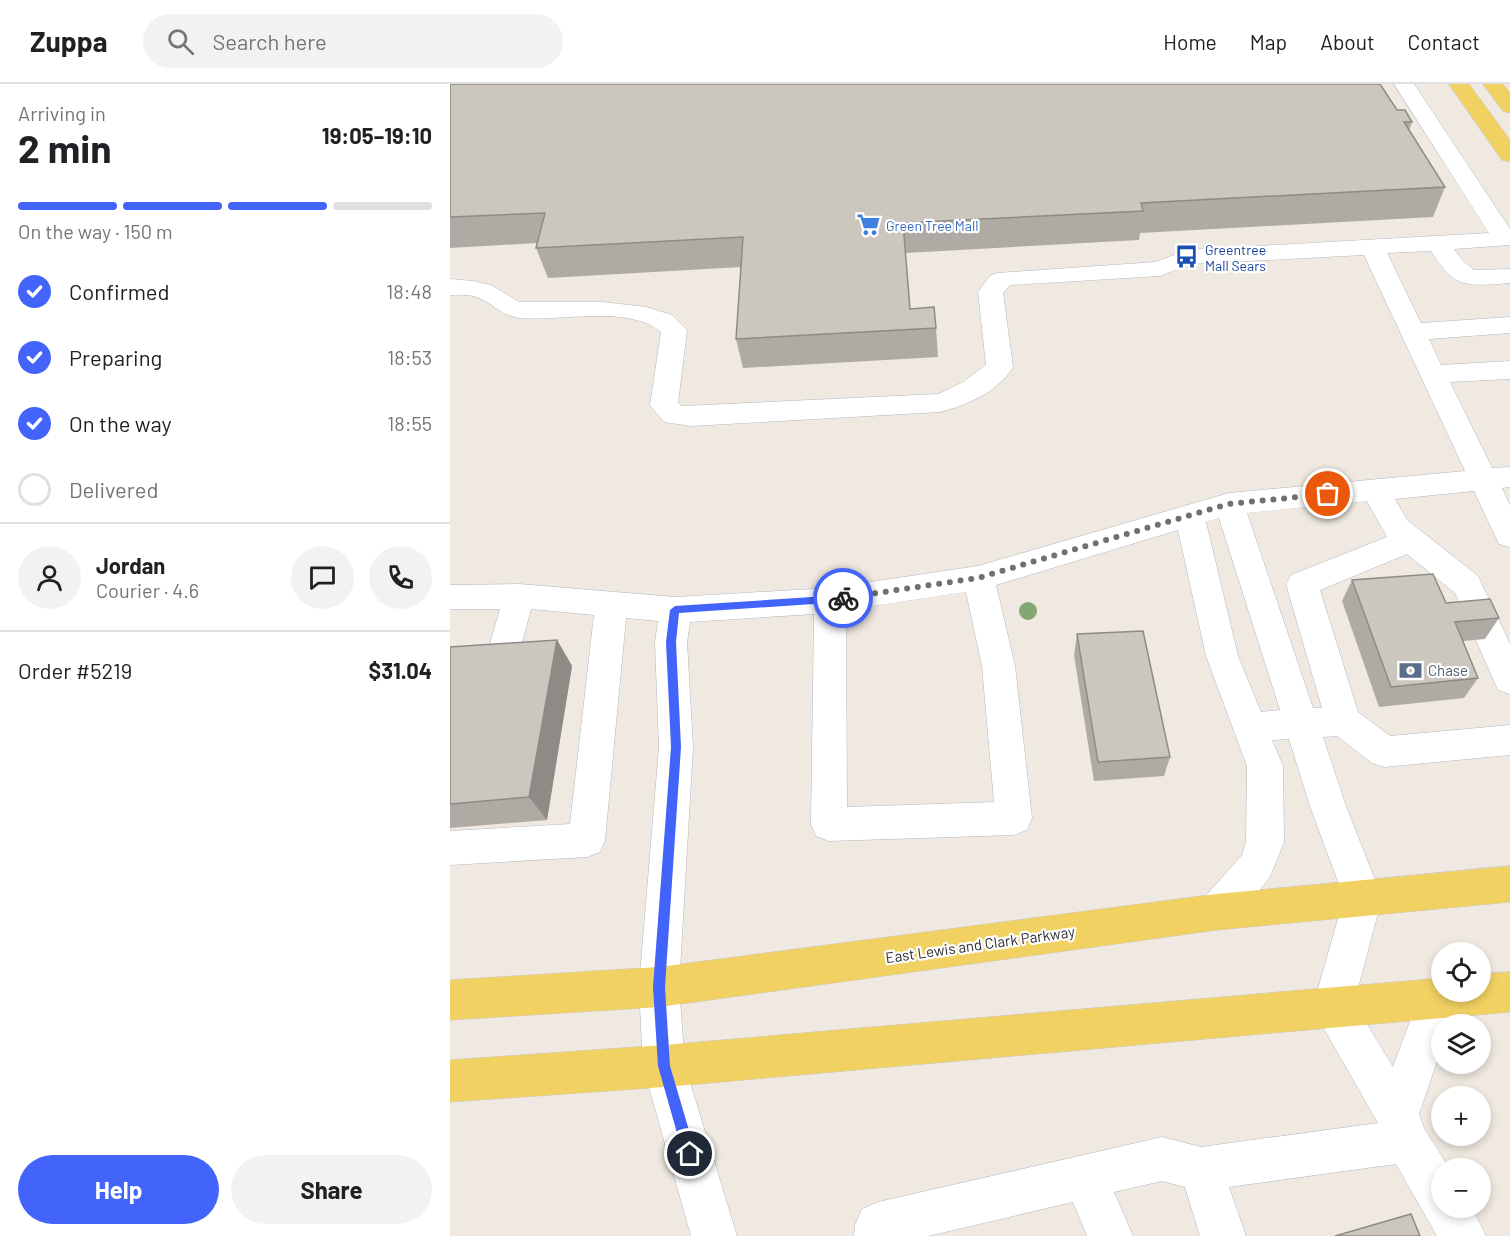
<!DOCTYPE html>
<meta charset="utf-8">
<style>
:root{--surface:#fff;--page:#f2f2f2;--text:#202124;--muted:#757577;--line:#e0e0e0;--accent:#4264fb}
body{margin:0;font-family:Barlow,sans-serif;background:var(--page);color:var(--text);height:100vh;display:flex;flex-direction:column;font-size:22px;white-space:nowrap}
*{box-sizing:border-box;margin:0}
p{font-size:20px;color:var(--muted)}
.icon{flex:none;width:33px;height:33px;fill:none;stroke:currentColor;stroke-width:2;stroke-linecap:round;stroke-linejoin:round}
.map{position:relative;flex:1;overflow:hidden}
.drawer{display:flex;flex-direction:column;background:var(--surface);width:450px}
.drawer>*{flex:none}
.buttons{position:absolute;left:981px;top:858px;display:grid;gap:12px}
.buttons a{display:grid;place-items:center;width:60px;height:60px;border-radius:50%;background:var(--surface);box-shadow:0 3px 9px #0003;font-size:30px}
.pin{position:absolute;display:grid;place-items:center;width:51px;height:51px;color:#fff;margin:-26px;border:3px solid #fff;border-radius:50%;box-shadow:0 2px 6px #0007}
.courier{position:absolute;display:grid;place-items:center;width:60px;height:60px;margin:-30px;border:4px solid #4264fb;border-radius:50%;background:#fff;color:#222;box-shadow:0 2px 8px #0007}
.head em{font-style:normal;font-weight:700}
.head div{display:flex;flex-direction:column-reverse}
.head{display:flex;align-items:center;justify-content:space-between;height:102px;padding:0 18px}
h1{font-size:39px;font-weight:700;line-height:45px}
.bar{display:grid;grid-template-columns:repeat(4,1fr);gap:9px 6px;align-content:center;height:72px;padding:0 18px}
.bar i{height:8px;border-radius:4px;background:var(--line)}
.bar .active{background:var(--accent)}
.bar p{grid-column:span 4}
.line{display:flex;align-items:center;gap:15px;padding:0 18px;border-top:2px solid var(--line)}
.line div{flex:1}
.round{display:grid;place-items:center;flex:none;width:63px;height:63px;border-radius:32px;background:var(--page)}
ol{padding:0 18px;list-style:none}
li{display:flex;align-items:center;gap:18px;height:66px}
li p{margin-inline-start:auto}
li .icon{padding:6px;border-radius:50%;background:var(--accent);color:#fff;stroke-width:4}
li:last-child{color:var(--muted)}
li i{width:33px;height:33px;border:3px solid var(--line);border-radius:50%}
.action{display:flex;gap:12px;margin-top:auto;padding:12px 18px}
.action a{flex:1;height:69px;border-radius:36px;background:var(--accent);color:#fff;font-size:24px;font-weight:700;line-height:69px;text-align:center}
.action a+a{background:var(--page);color:var(--text)}
header{display:flex;align-items:center;gap:36px;box-sizing:border-box;height:84px;padding:0 30px;background:var(--surface);border-bottom:2px solid var(--line)}
header strong{font-size:28px}
nav{display:flex;gap:33px;margin-inline-start:auto;font-size:21px}
.search{width:420px;height:54px;background:var(--page);display:flex;align-items:center;gap:15px;box-sizing:border-box;padding:0 21px;border-radius:33px;color:var(--muted);font-size:22px}
main{display:flex;flex:1;min-height:0}
.map>svg:first-child{display:block}
</style>
<header>
<strong>Zuppa</strong>
<div class="search"><svg class="icon" aria-label="search" viewBox="0 0 24 24"><circle cx="10" cy="10" r="6"/><path d="M15 15l6 6"/></svg>Search here</div>
<nav><a>Home</a><a>Map</a><a>About</a><a>Contact</a></nav>
</header>
<main>
<section class="drawer">
<div class="head"><div><h1>2 min</h1><p>Arriving in</p></div><em>19:05–19:10</em></div>
<div class="bar"><i class="active"></i><i class="active"></i><i class="active"></i><i></i><p>On the way · 150 m</p></div>
<ol>
<li><svg class="icon" aria-label="check" viewBox="0 0 24 24"><path d="M5 12l5 5 9-10"/></svg>Confirmed<p>18:48</p></li>
<li><svg class="icon" aria-label="check" viewBox="0 0 24 24"><path d="M5 12l5 5 9-10"/></svg>Preparing<p>18:53</p></li>
<li><svg class="icon" aria-label="check" viewBox="0 0 24 24"><path d="M5 12l5 5 9-10"/></svg>On the way<p>18:55</p></li>
<li><i></i>Delivered</li>
</ol>
<div class="line" style="height:108px"><a class="round"><svg class="icon" aria-label="person" viewBox="0 0 24 24"><circle cx="12" cy="8" r="4"/><path d="M4 21q1-7 8-7t8 7"/></svg></a><div><b>Jordan</b><p>Courier · 4.6</p></div><a class="round"><svg class="icon" aria-label="chat" viewBox="0 0 24 24"><path d="M4 5h16v11H9l-5 4z"/></svg></a><a class="round"><svg class="icon" aria-label="phone" viewBox="0 0 24 24"><path d="M5 4h4l2 5-3 2q2 4 5 5l2-3 5 2v4C11 20 4 13 5 4z"/></svg></a></div>
<div class="line" style="height:78px"><div>Order #5219</div><b>$31.04</b></div>
<div class="action"><a>Help</a><a>Share</a></div>
</section>
<div class="map">
<svg width="1060" height="1152" viewBox="0 0 1060 1152">
<rect width="100%" height="100%" fill="#efe9e1"/>
<g fill="none" stroke-linecap="round" stroke-linejoin="round">
<defs>
<path id="minor" d="M944,0h20l96,145v16l-56,4 9,12 11,9 36,-1v14c-43,3 -55,7 -79,-32l-44,2 34,70 89,-6v16l-81,6 12,26 69,-4v18l-60,3 42,86 18,-1v20l-8,1 8,17v42l-11,-3 -25,-53 -79,8 12,21 71,56 32,68v50l-12,-4 -43,-97 -48,-39 -87,36 38,122 32,24 120,-11v30l-126,12 -12,-4 -35,-27 -14,1 23,69 36,92 -28,105 39,64 31,-83 14,-6 4,1v13h14l2,6 -9,26h-7v23l-23,67 5,14 25,40h-7v40h30l14,28h-49l-41,-72 -167,23 17,49h-46l-15,-49 -23,-6 -48,11 19,44h-46l-14,-34 -145,34h-74l1,-11 7,-16 16,-7 284,-65 39,10 177,-24 -59,-103 -6,-14 31,-108 -34,-92 -21,-67 -17,1 11,26 1,76 -14,35 -39,48 -14,5 -14,-5 -5,-13 5,-13 39,-44 4,-13 1,-76 -41,-110 -28,-126 -182,55 19,81 17,152 -5,12 -13,5 -185,6 -13,-5 -5,-12 3,-210 -124,8 -3,20 6,105 -14,240 6,79 52,170h-46l-48,-170 -4,-79 20,-240 -4,-105 3,-21 -32,-3 -21,222 -5,12 -13,5 -137,8v-34l120,-7 24,-209 -63,-6 -13,48 -4,10 -12,3 -12,-3 -4,-10 14,-48h-50v-24l69,-1 156,13 155,-9 148,-22 251,-73 236,-22 -101,-216 -173,9 -31,12 -150,9 -7,8 10,74c-15,25 -46,38 -73,45l-249,14 -27,-4 -14,-17 11,-73c-33,-28 -102,-10 -142,-14 -20,-3 -29,-18 -46,-22 -7,-2 -16,-1 -23,-1v-16l23,2 18,4 28,17h84l43,5 26,8 15,15 -9,73 4,3 256,-12 25,-12 23,-17 -8,-73 12,-16 7,-3 159,-11 31,-12 302,-17zM917,417l20,36 -96,38 -5,9 36,124h-9l-66,-195zM769,434l61,192 -19,2 -23,-56 -32,-134zM516,508l16,74 12,136 -147,5 -1,-197z"/>
<g id="major">
<polygon points="999,0 1019,0 1060,56 1060,78 1052,76"/>
<polygon points="1033,0 1053,0 1060,9 1060,29 1053,27"/>
<polygon points="1060,782 1060,818 767,846 209,923 0,936 0,896 209,883 767,810"/>
<polygon points="1060,888 1060,928 214,1003 0,1018 0,976 214,961 992,894 992,908 1030,908 1030,890"/>
</g>
</defs>
<!-- minor casing -->
<use href="#minor" stroke="#b4b7c1" stroke-width="1"/>
<!-- major casing -->
<use href="#major" stroke="#c9c9c9" stroke-width="1"/>
<!-- minor -->
<use href="#minor" fill="#fff" fill-rule="evenodd"/>
<!-- major -->
<use href="#major" fill="#f2d163" fill-rule="evenodd"/>
</g>
<!-- trees -->
<circle fill="#84a574" cx="578" cy="527" r="9"/>
<!-- wall -->
<g fill="#afaba4">
<polygon points="0,0 947,26 962,38 959,47 995,103 983,133 690,149 689,156 455,169 460,225 486,244 488,273 293,284 286,255 291,183 98,194 86,164 88,159 0,164"/>
<polygon points="902,496 996,519 1049,534 1035,555 1013,557 1028,594 1014,614 929,623 892,517"/>
<polygon points="627,550 720,673 714,692 644,697 624,571"/>
<polygon points="107,556 122,582 97,736 0,744 0,563"/>
</g>
<!-- shaded-wall -->
<polygon fill="#8e8b86" points="107,556 122,582 97,736 79,713"/>
<!-- building -->
<g fill="#cbc7bf" stroke="#8e8b86" stroke-width="1.5">
<polygon points="0,0 930,0 947,26 955,26 962,38 954,38 995,103 691,119 693,127 453,139 460,225 484,223 486,244 286,255 293,153 86,164 95,129 0,133"/>
<polygon points="983,490 996,519 1040,515 1049,534 1005,538 1028,594 941,603 902,496"/>
<polygon points="693,547 720,673 648,678 627,550"/>
<polygon points="107,556 79,713 0,720 0,563"/>
<polygon points="961,1130 970,1152 885,1152"/>
</g>
<!-- route -->
<polygon fill="#4264fb" points="393,511 398,514 393,518 229,529 226,558 231,663 215,903 220,982 246,1070 244,1075 240,1077 235,1075 233,1070 208,982 203,903 221,663 216,558 220,526 225,522"/>
<g fill="none" stroke-linecap="round" stroke-linejoin="round">
<!-- done -->
<polyline stroke="#726f6d" stroke-width="6" stroke-dasharray="0 10.8" points="393,514 528,494 778,420 878,410"/>
</g>
<!-- icons -->
<defs>
<symbol id="supermarket-bare" viewBox="-9 -9 18 18"><path d="M-6-5.5h2.5l.6 2H6L4.5 2H-2.5L-4.4-4H-6ZM-1.5 3.2a1.3 1.3 0 1 0 .1 0ZM3 3.2a1.3 1.3 0 1 0 .1 0Z" fill="#3f7fe0" stroke="#fff" stroke-width="2.5" paint-order="stroke"/></symbol>
<symbol id="bus-bare" viewBox="-9 -9 18 18"><path d="M-5-6H5V4H4V6H2V4H-2V6H-4V4H-5ZM-3.5-4V0h7V-4ZM-3.5 1.2v1.5H-2V1.2ZM2 1.2v1.5H3.5V1.2Z" fill="#1a4fb4" stroke="#fff" stroke-width="2.5" paint-order="stroke"/></symbol>
<symbol id="bank-bare" viewBox="-9 -9 18 18"><path d="M-6-4H6V4H-6ZM0-2.3a2.3 2.3 0 1 0 0 4.6a2.3 2.3 0 1 0 0-4.6Z" fill="#5c6f8a" stroke="#fff" stroke-width="2.5" paint-order="stroke"/></symbol>
</defs>
<g fill-rule="evenodd">
<use href="#supermarket-bare" x="402" y="124" width="33" height="33"/>
<use href="#bus-bare" x="720" y="156" width="33" height="33"/>
<use href="#bank-bare" x="944" y="570" width="33" height="33"/>
</g>
<g text-anchor="middle" dominant-baseline="central" stroke-width="4.5" stroke-linejoin="round" paint-order="stroke">
<!-- far-shop labels -->
<g font-size="14" fill="#366cbe" stroke="#fff" text-anchor="start">
<text x="436" y="141">Green Tree Mall</text>
</g>
<!-- far-transit labels -->
<g font-size="14" fill="#164399" stroke="#fff" text-anchor="start">
<text x="755" y="165">Greentree<tspan x="755" dy="16">Mall Sears</tspan></text>
</g>
<!-- service labels -->
<g font-size="15" fill="#4e5e75" stroke="#fff" text-anchor="start">
<text x="978" y="586">Chase</text>
</g>
<!-- street labels -->
<g font-size="15" fill="#2e2e2e" stroke="#fff">
<text transform="translate(530 860) rotate(-8)">East Lewis and Clark Parkway</text>
</g>
</g>
</svg>
<div class="buttons">
<a><svg class="icon" aria-label="locate" viewBox="0 0 24 24"><circle cx="12" cy="12" r="6"/><path d="M12 2v4M12 18v4M2 12h4M18 12h4"/></svg></a>
<a><svg class="icon" aria-label="layers" viewBox="0 0 24 24"><path d="M12 4l9 5-9 5-9-5zM3 14l9 5 9-5"/></svg></a>
<a>+</a>
<a>−</a>
</div>
<div class="pin" style="left:878px;top:410px;background:#ea580c"><svg class="icon" aria-label="bag" viewBox="0 0 24 24"><path d="M5 8h14l-1 12H6zM9 8a3 3 0 0 1 6 0"/></svg></div>
<div class="pin" style="left:240px;top:1070px;background:#1f2937"><svg class="icon" aria-label="home" viewBox="0 0 24 24"><path d="M3 11l9-7 9 7M6 9v11h12V9"/></svg></div>
<div class="courier" style="left:393px;top:514px"><svg class="icon" aria-label="bike" viewBox="0 0 24 24"><circle cx="6" cy="16" r="4"/><circle cx="18" cy="16" r="4"/><path d="M6 16l4-8h5l3 8M10 8l3 8H6M13 5h3"/></svg></div>
</div>
</main>
